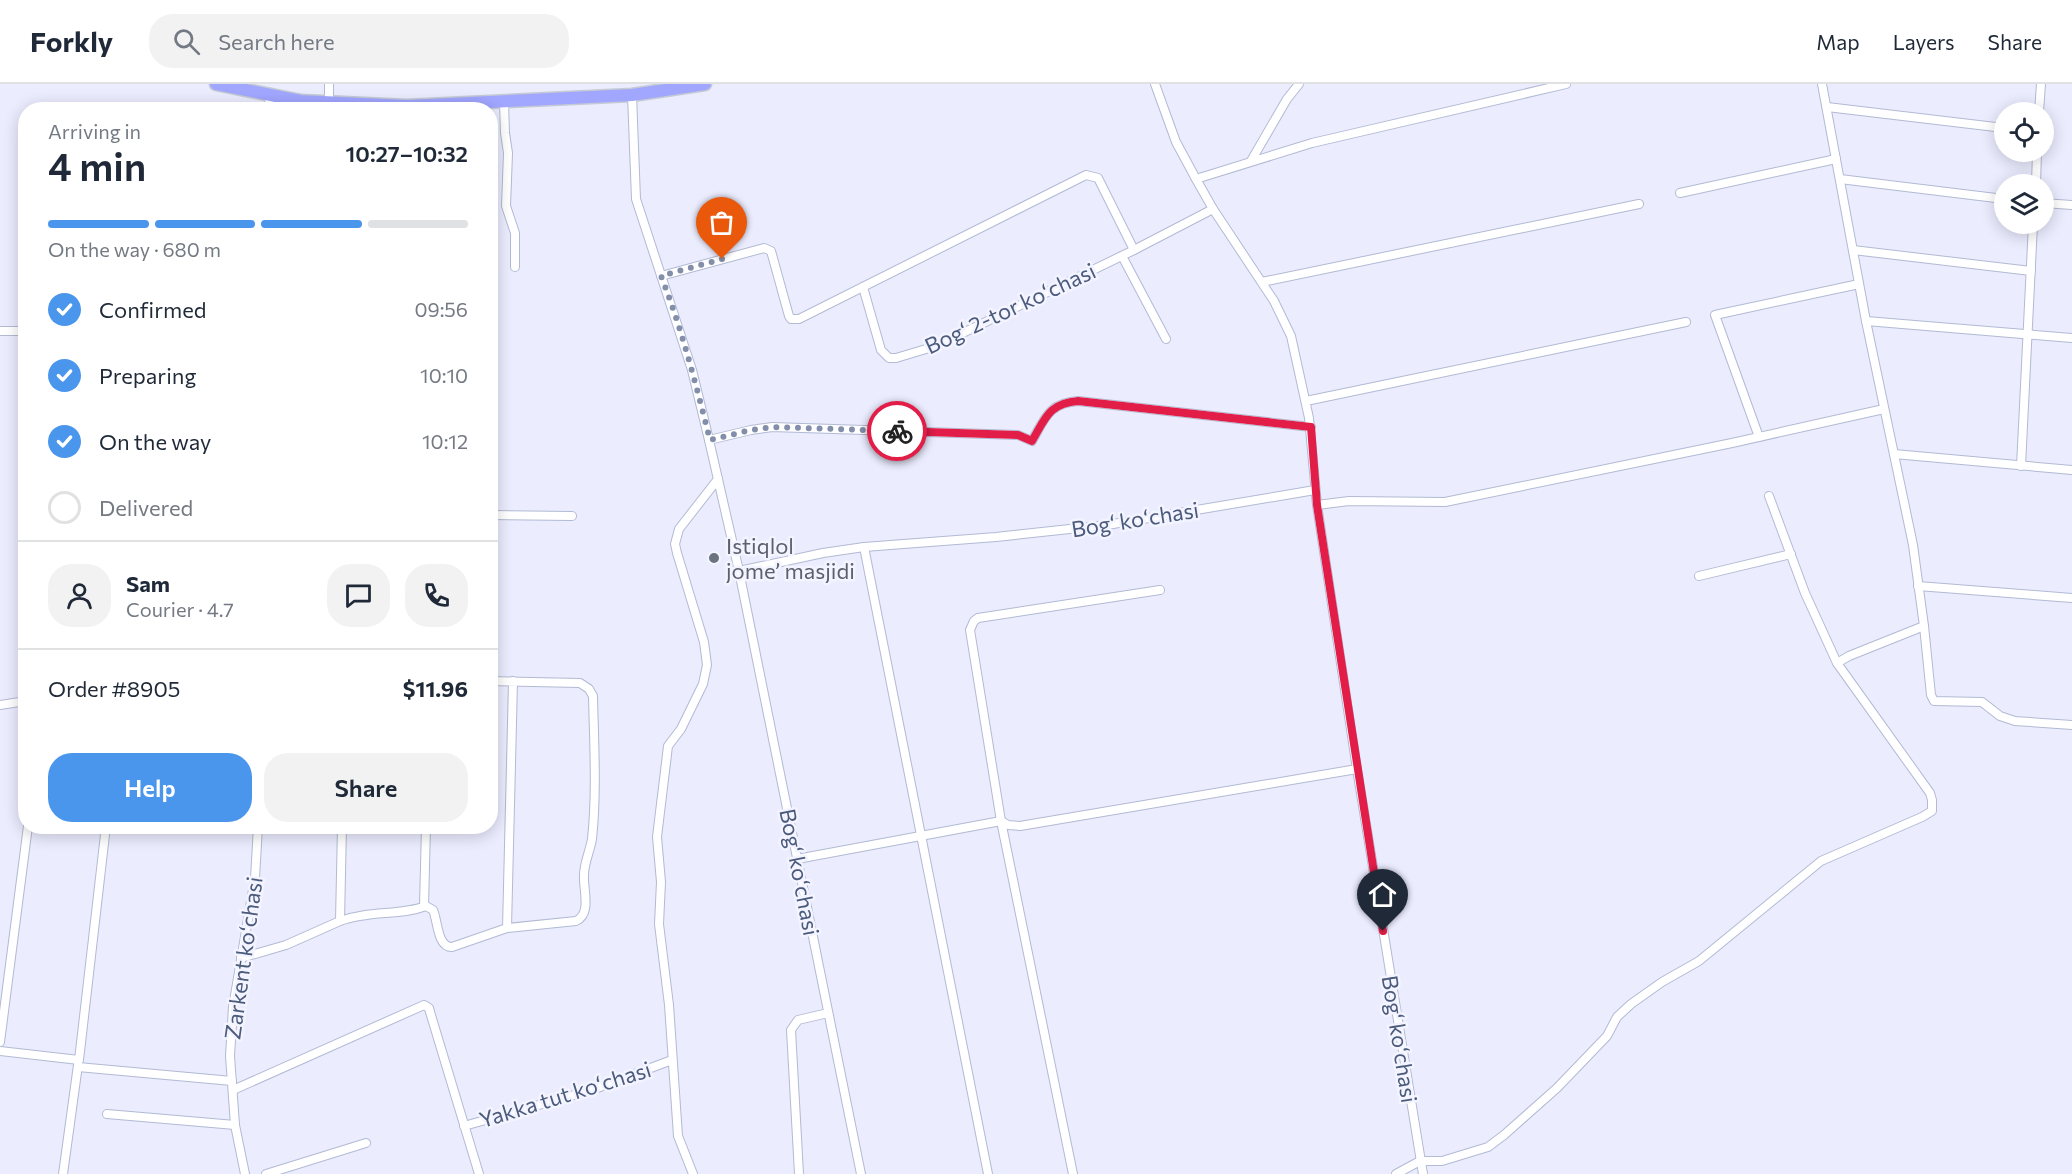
<!DOCTYPE html>
<meta charset="utf-8">
<style>
:root{--surface:#fff;--page:#f2f2f3;--text:#1f2937;--muted:#747a83;--line:#e0e1e3;--accent:#4b96ed}
body{margin:0;font-family:Commissioner,sans-serif;background:var(--page);color:var(--text);height:100vh;display:flex;flex-direction:column;font-size:22px;white-space:nowrap}
*{box-sizing:border-box;margin:0}
p{font-size:20px;color:var(--muted)}
.icon{flex:none;width:33px;height:33px;fill:none;stroke:currentColor;stroke-width:2;stroke-linecap:round;stroke-linejoin:round}
.map{position:relative;flex:1;overflow:hidden}
.drawer{position:absolute;left:18px;top:18px;width:480px;height:732px;display:flex;flex-direction:column;background:var(--surface);border-radius:24px;box-shadow:0 3px 15px #0003}
.drawer>*{flex:none}
.buttons{position:absolute;left:1994px;top:18px;display:grid;gap:12px}
.buttons a{display:grid;place-items:center;width:60px;height:60px;border-radius:50%;background:var(--surface);box-shadow:0 3px 15px #0003;font-size:30px}
.pin{position:absolute;display:grid;place-items:center;width:51px;height:51px;color:#fff;margin:-62px -26px;border-radius:50% 50% 50% 0;rotate:-45deg;box-shadow:0 0 6px #0007}
.pin .icon{rotate:45deg}
.courier{position:absolute;display:grid;place-items:center;width:60px;height:60px;margin:-30px;border:4px solid #e11d48;border-radius:50%;background:#fff;color:#222;box-shadow:0 2px 8px #0007}
.summary em{font-style:normal;font-weight:600}
.summary div{display:flex;flex-direction:column-reverse}
.summary{display:flex;align-items:center;justify-content:space-between;height:102px;padding:0 30px}
h1{font-size:39px;font-weight:600;line-height:45px}
.bar{display:grid;grid-template-columns:repeat(4,1fr);gap:9px 6px;align-content:center;height:72px;padding:0 30px}
.bar i{height:8px;border-radius:4px;background:var(--line)}
.bar .active{background:var(--accent)}
.bar p{grid-column:span 4}
.line{display:flex;align-items:center;gap:15px;padding:0 30px;border-top:2px solid var(--line)}
.line div{flex:1}
.round{display:grid;place-items:center;flex:none;width:63px;height:63px;border-radius:24px;background:var(--page)}
ol{padding:0 30px;list-style:none}
li{display:flex;align-items:center;gap:18px;height:66px}
li p{margin-inline-start:auto}
li .icon{padding:6px;border-radius:50%;background:var(--accent);color:#fff;stroke-width:4}
li:last-child{color:var(--muted)}
li i{width:33px;height:33px;border:3px solid var(--line);border-radius:50%}
.cta{display:flex;gap:12px;margin-top:auto;padding:12px 30px}
.cta a{flex:1;height:69px;border-radius:24px;background:var(--accent);color:#fff;font-size:24px;font-weight:600;line-height:69px;text-align:center}
.cta a+a{background:var(--page);color:var(--text)}
header{display:flex;align-items:center;gap:36px;box-sizing:border-box;height:84px;padding:0 30px;background:var(--surface);border-bottom:2px solid var(--line)}
header strong{font-size:28px}
nav{display:flex;gap:33px;margin-inline-start:auto;font-size:21px}
.search{width:420px;height:54px;background:var(--page);display:flex;align-items:center;gap:15px;box-sizing:border-box;padding:0 21px;border-radius:24px;color:var(--muted);font-size:22px}
.map>svg:first-child{display:block}
</style>
<header>
<strong>Forkly</strong>
<div class="search"><svg class="icon" aria-label="search" viewBox="0 0 24 24"><circle cx="10" cy="10" r="6"/><path d="M15 15l6 6"/></svg>Search here</div>
<nav><a>Map</a><a>Layers</a><a>Share</a></nav>
</header>
<div class="map">
<svg width="2072" height="1090" viewBox="0 0 2072 1090">
<rect width="100%" height="100%" fill="#ebecfe"/>
<g fill="none" stroke-linecap="round" stroke-linejoin="round">
<defs>
<g id="street">
<polyline points="329,0 329,19"/>
<polyline points="1155,0 1176,58 1196,95 1213,125 1274,217 1291,252 1309,334 1317,421 1357,685 1423,1090"/>
<polyline points="269,10 270,26"/>
<polyline points="632,11 636,115 692,286 709,356 739,487 861,1090"/>
<polyline points="504,18 505,49 508,69 506,122 515,149 515,183"/>
<polyline points="1827,23 2004,44"/>
<polyline points="2039,28 2041,0"/>
<polyline points="1251,77 1287,15 1299,0"/>
<polyline points="1196,95 1312,59 1566,0"/>
<polyline points="1840,95 2004,115"/>
<polyline points="2036,100 2037,68"/>
<polyline points="1680,109 1836,75"/>
<polyline points="2043,119 2072,121"/>
<polyline points="1853,166 2031,187"/>
<polyline points="1122,172 1166,255"/>
<polyline points="661,192 764,164 771,167 789,232 791,235 799,235 1086,91 1098,94 1134,166"/>
<polyline points="1262,198 1639,120"/>
<polyline points="863,203 881,266 889,274 896,274 936,262 1134,166 1213,125"/>
<polyline points="1866,237 2072,254"/>
<polyline points="0,247 26,247"/>
<polyline points="1306,317 1686,238"/>
<polyline points="1759,353 1715,231 1859,200"/>
<path d="M709,356l42,-10 21,-3 246,8 14,6c13,-23 17,-38 46,-40l233,26"/>
<polyline points="1894,370 2072,386"/>
<polyline points="2021,382 2033,140"/>
<polyline points="1769,412 1805,509 1837,579"/>
<polyline points="1317,421 1349,417 1445,418 1732,359 1884,325"/>
<polyline points="490,431 572,432"/>
<polyline points="864,463 988,1090"/>
<polyline points="739,487 823,469 864,463 996,453 1107,441 1315,406"/>
<polyline points="1699,492 1791,470"/>
<polyline points="1918,502 2072,514"/>
<polyline points="1924,542 1931,611 1934,617 1982,618 2000,632 2015,637 2072,641"/>
<path d="M490,597l90,2 9,6 4,7c1,47 4,96 -1,143 -2,12 -8,24 -8,36 -1,14 8,39 -8,46l-69,7 6,-247"/>
<polyline points="0,621 26,617"/>
<polyline points="797,775 1001,737 1008,741 1020,742 1357,685"/>
<polyline points="424,822 426,742"/>
<path d="M340,837c30,-11 60,-5 86,-15l7,4c5,11 4,37 19,37l55,-19"/>
<polyline points="241,874 286,861 340,837 342,742"/>
<polyline points="0,958 28,742"/>
<polyline points="0,967 79,976 106,742"/>
<polyline points="78,983 232,997"/>
<polyline points="233,1006 424,921 429,924 430,928 479,1090"/>
<polyline points="107,1030 235,1041"/>
<polyline points="464,1042 592,1006 672,976"/>
<polyline points="63,1090 78,981"/>
<polyline points="245,1090 235,1041 230,972 233,923 255,794 258,742"/>
<polyline points="266,1090 366,1059"/>
<polyline points="693,1090 678,1052 669,921 659,840 661,798 657,753 668,662 681,645 703,600 707,581 704,558 677,469 675,460 679,445 718,395"/>
<polyline points="799,1090 791,946 798,936 828,929"/>
<polyline points="1073,1090 1001,737 970,546 974,537 978,534 1160,506"/>
<polyline points="1396,1090 1420,1077 1442,1077 1488,1063 1504,1051 1557,1004 1607,952 1617,933 1631,920 1662,898 1699,877 1821,777 1922,733 1932,727 1932,716 1930,709 1837,579 1849,572 1924,542 1913,461 1866,237 1822,0"/>
</g>
<polyline id="primary" points="216,0 301,17 407,22 632,11 705,0"/>
</defs>
<!-- street casing -->
<use href="#street" stroke="#b2bad4" stroke-width="10"/>
<!-- primary casing -->
<use href="#primary" stroke="#c5cbd5" stroke-width="15"/>
<!-- street -->
<use href="#street" stroke="#fff" stroke-width="8"/>
<!-- primary -->
<use href="#primary" stroke="#a1a6ff" stroke-width="12"/>
</g>
<g fill="none" stroke-linecap="round" stroke-linejoin="round">
<!-- done -->
<path stroke="#838eaa" stroke-width="6" stroke-dasharray="0 10.8" d="M722,175l-61,17c21,53 35,109 49,164l41,-10 21,-3 125,4"/>
<!-- route -->
<path stroke="#e11d48" stroke-width="8" d="M897,347l121,4 14,6c13,-22 17,-38 46,-40l233,26 6,78 66,426"/>
</g>
<!-- markers -->
<circle fill="#6b7280" stroke="#f3f4ff" stroke-width="2" cx="714" cy="474" r="6"/>
<g text-anchor="middle" dominant-baseline="central" stroke-width="5" stroke-linejoin="round" paint-order="stroke">
<!-- street labels -->
<g font-size="22" fill="#4b5b7c" stroke="#f3f4ff">
<text transform="translate(1010 224) rotate(-25)">Bogʻ 2-tor koʻchasi</text>
<text transform="translate(1135 435) rotate(-9)">Bogʻ koʻchasi</text>
<text transform="translate(800 788) rotate(79)">Bogʻ koʻchasi</text>
<text transform="translate(243 874) rotate(-82)">Zarkent koʻchasi</text>
<text transform="translate(1400 955) rotate(81)">Bogʻ koʻchasi</text>
<text transform="translate(565 1010) rotate(-17)">Yakka tut koʻchasi</text>
</g>
<!-- worship labels -->
<g font-size="22" fill="#5b616d" stroke="#f3f4ff" text-anchor="start">
<text x="726" y="461">Istiqlol<tspan x="726" dy="25">jome’ masjidi</tspan></text>
</g>
</g>
</svg>
<div class="buttons">
<a><svg class="icon" aria-label="locate" viewBox="0 0 24 24"><circle cx="12" cy="12" r="6"/><path d="M12 2v4M12 18v4M2 12h4M18 12h4"/></svg></a>
<a><svg class="icon" aria-label="layers" viewBox="0 0 24 24"><path d="M12 4l9 5-9 5-9-5zM3 14l9 5 9-5"/></svg></a>
</div>
<div class="pin" style="left:722px;top:175px;background:#ea580c"><svg class="icon" aria-label="bag" viewBox="0 0 24 24"><path d="M5 8h14l-1 12H6zM9 8a3 3 0 0 1 6 0"/></svg></div>
<div class="pin" style="left:1383px;top:847px;background:#1f2937"><svg class="icon" aria-label="home" viewBox="0 0 24 24"><path d="M3 11l9-7 9 7M6 9v11h12V9"/></svg></div>
<div class="courier" style="left:897px;top:347px"><svg class="icon" aria-label="bike" viewBox="0 0 24 24"><circle cx="6" cy="16" r="4"/><circle cx="18" cy="16" r="4"/><path d="M6 16l4-8h5l3 8M10 8l3 8H6M13 5h3"/></svg></div>
<section class="drawer">
<div class="summary"><div><h1>4 min</h1><p>Arriving in</p></div><em>10:27–10:32</em></div>
<div class="bar"><i class="active"></i><i class="active"></i><i class="active"></i><i></i><p>On the way · 680 m</p></div>
<ol>
<li><svg class="icon" aria-label="check" viewBox="0 0 24 24"><path d="M5 12l5 5 9-10"/></svg>Confirmed<p>09:56</p></li>
<li><svg class="icon" aria-label="check" viewBox="0 0 24 24"><path d="M5 12l5 5 9-10"/></svg>Preparing<p>10:10</p></li>
<li><svg class="icon" aria-label="check" viewBox="0 0 24 24"><path d="M5 12l5 5 9-10"/></svg>On the way<p>10:12</p></li>
<li><i></i>Delivered</li>
</ol>
<div class="line" style="height:108px"><a class="round"><svg class="icon" aria-label="person" viewBox="0 0 24 24"><circle cx="12" cy="8" r="4"/><path d="M4 21q1-7 8-7t8 7"/></svg></a><div><b>Sam</b><p>Courier · 4.7</p></div><a class="round"><svg class="icon" aria-label="chat" viewBox="0 0 24 24"><path d="M4 5h16v11H9l-5 4z"/></svg></a><a class="round"><svg class="icon" aria-label="phone" viewBox="0 0 24 24"><path d="M5 4h4l2 5-3 2q2 4 5 5l2-3 5 2v4C11 20 4 13 5 4z"/></svg></a></div>
<div class="line" style="height:78px"><div>Order #8905</div><b>$11.96</b></div>
<div class="cta"><a>Help</a><a>Share</a></div>
</section>
</div>
